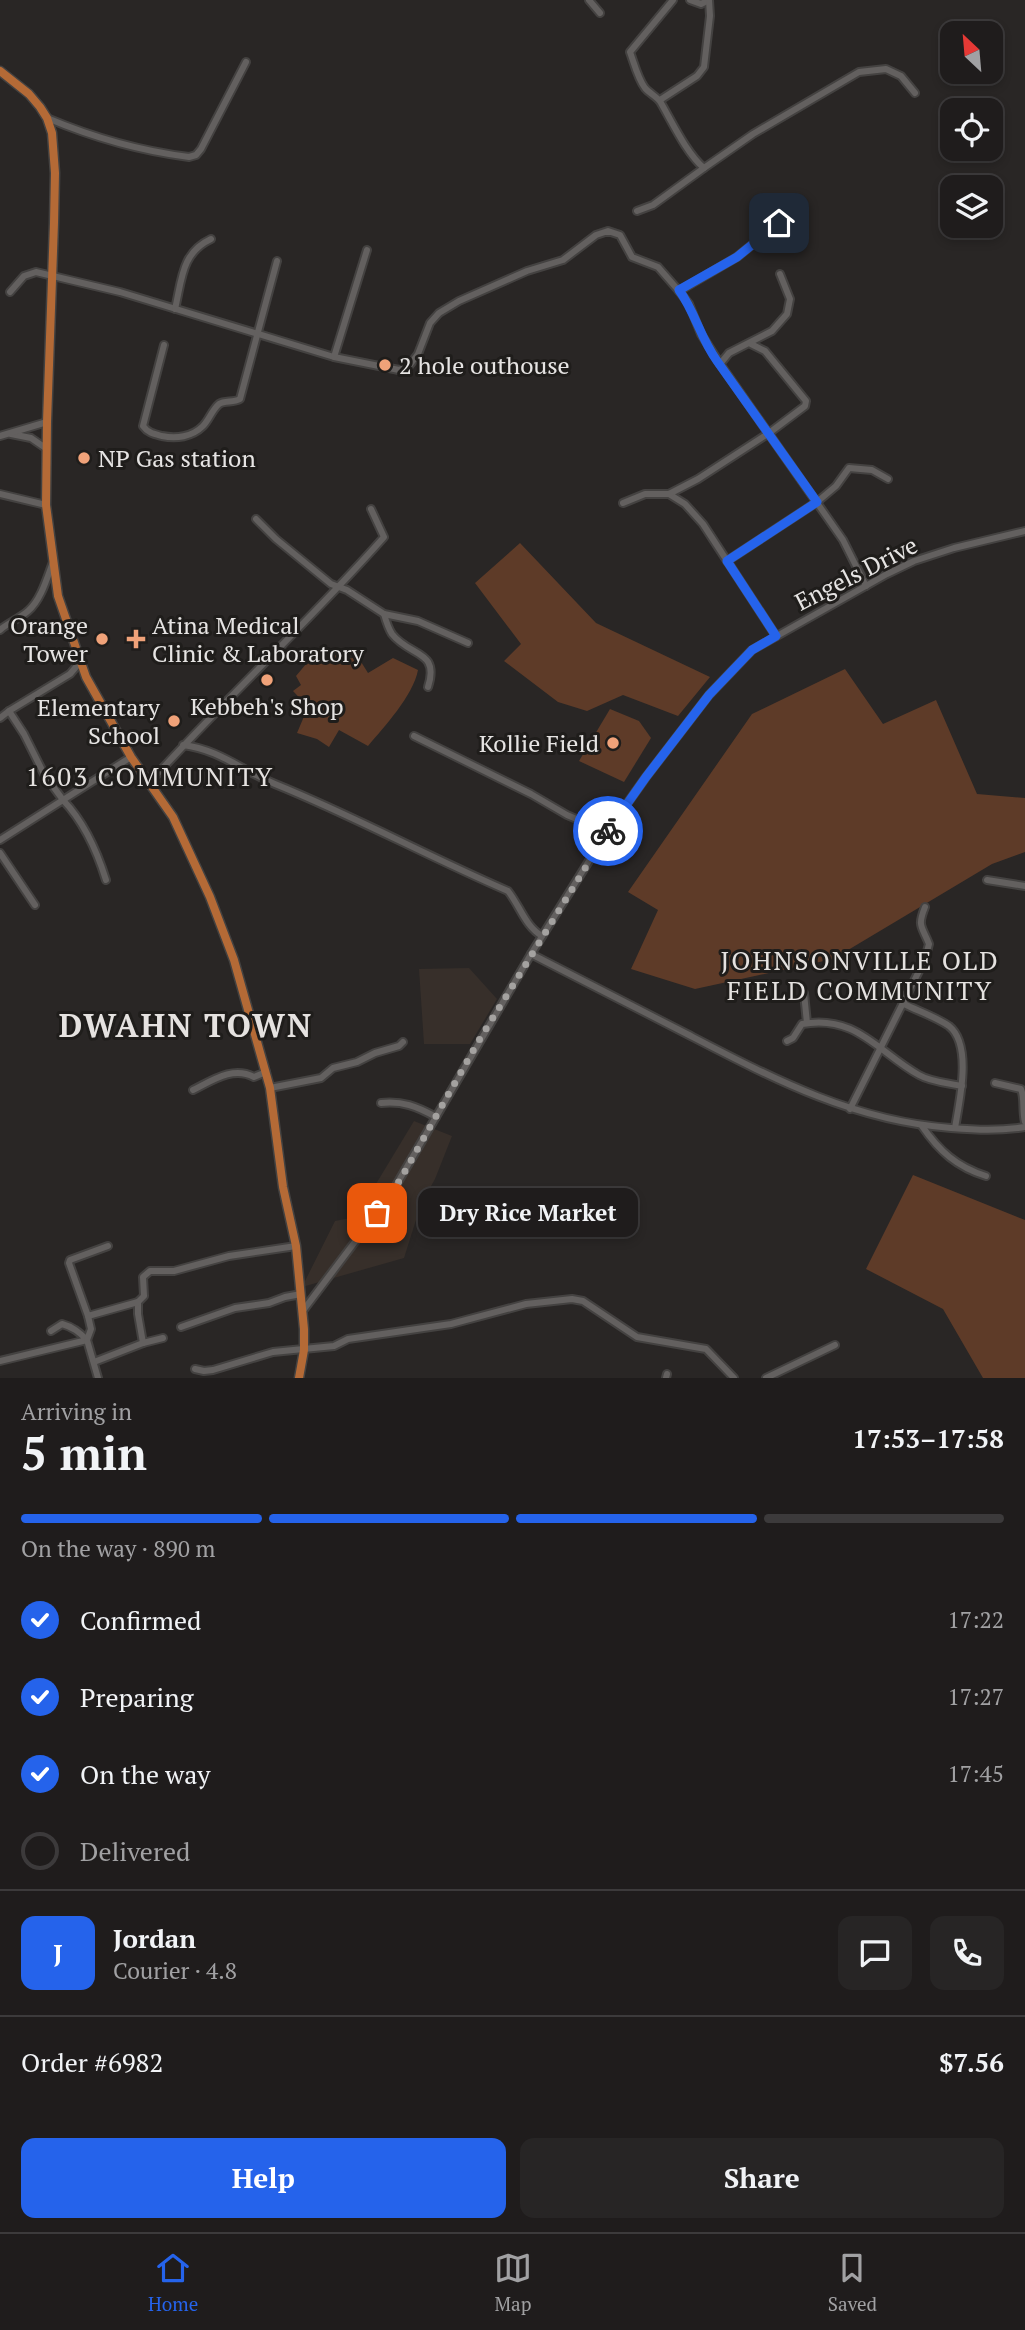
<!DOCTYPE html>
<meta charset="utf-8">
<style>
:root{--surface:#1f1c1c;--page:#272525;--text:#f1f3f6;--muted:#a1a1a3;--line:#3c3a3b;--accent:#2563eb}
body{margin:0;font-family:"PT Serif",serif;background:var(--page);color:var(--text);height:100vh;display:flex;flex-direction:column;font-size:26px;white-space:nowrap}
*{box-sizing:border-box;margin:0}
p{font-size:23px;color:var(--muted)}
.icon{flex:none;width:38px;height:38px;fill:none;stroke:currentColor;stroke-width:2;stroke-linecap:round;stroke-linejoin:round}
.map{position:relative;height:1378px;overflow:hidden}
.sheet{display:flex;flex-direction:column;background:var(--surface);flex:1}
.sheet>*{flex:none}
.needle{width:46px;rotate:334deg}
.fabs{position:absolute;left:940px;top:21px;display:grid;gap:14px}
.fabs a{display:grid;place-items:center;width:63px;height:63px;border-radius:14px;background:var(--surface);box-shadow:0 4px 10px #0003,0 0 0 2px var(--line);font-size:35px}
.pin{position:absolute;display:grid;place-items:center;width:60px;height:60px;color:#fff;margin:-30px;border-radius:14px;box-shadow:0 4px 10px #0006}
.courier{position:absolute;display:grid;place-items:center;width:70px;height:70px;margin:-35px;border:5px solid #2563eb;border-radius:50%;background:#fff;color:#222;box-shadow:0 2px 9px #0007}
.bubble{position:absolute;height:49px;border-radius:14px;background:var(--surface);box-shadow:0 4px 10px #0003,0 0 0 2px var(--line);font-size:23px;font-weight:700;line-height:49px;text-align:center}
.summary em{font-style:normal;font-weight:700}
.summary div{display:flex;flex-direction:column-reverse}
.summary{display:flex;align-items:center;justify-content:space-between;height:119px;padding:0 21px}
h1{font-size:46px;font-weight:700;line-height:52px}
.bar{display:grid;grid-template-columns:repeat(4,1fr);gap:10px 7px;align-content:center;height:84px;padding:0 21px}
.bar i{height:9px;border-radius:5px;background:var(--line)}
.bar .on{background:var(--accent)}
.bar p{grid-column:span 4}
.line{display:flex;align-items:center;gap:18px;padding:0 21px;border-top:2px solid var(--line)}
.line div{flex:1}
.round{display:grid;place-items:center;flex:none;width:74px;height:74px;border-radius:14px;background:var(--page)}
ol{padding:0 21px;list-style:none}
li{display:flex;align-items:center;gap:21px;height:77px}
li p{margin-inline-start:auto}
li .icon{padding:7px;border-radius:50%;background:var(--accent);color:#fff;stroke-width:4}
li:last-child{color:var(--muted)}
li i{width:38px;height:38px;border:4px solid var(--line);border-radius:50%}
.primary-button{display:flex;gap:14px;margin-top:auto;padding:14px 21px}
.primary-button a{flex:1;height:80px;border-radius:14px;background:var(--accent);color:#fff;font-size:28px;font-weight:700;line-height:80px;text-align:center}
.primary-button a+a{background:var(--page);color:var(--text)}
.tab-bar{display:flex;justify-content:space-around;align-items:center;height:98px;border-top:2px solid var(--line);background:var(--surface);font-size:19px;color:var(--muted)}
.tab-bar a{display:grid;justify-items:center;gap:4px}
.tab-bar .on{color:var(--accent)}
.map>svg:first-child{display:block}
</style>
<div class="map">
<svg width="1025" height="1378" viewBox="0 0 1025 1378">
<rect width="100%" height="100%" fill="#292625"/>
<!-- built -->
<g fill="#372f2a">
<polygon points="469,968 497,999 470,1044 424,1044 419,969"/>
<polygon points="414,1121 452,1136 435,1179 421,1204 404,1258 302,1287 335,1221 356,1217"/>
</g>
<!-- green -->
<g fill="#5e3b28">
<polygon points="520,543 596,623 710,677 678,716 623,695 587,711 558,702 504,661 521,644 475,583"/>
<path d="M322,645l20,15 16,-3 10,16 25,-15 25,12c-5,26 -34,57 -50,76l-29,-16 -10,17 -12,-8 -20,-6 11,-26 -15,-16 8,-6 -5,-9z"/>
<polygon points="845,669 883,724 936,700 977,794 1025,798 1025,852 992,864 833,959 695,989 631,969 658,910 628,892 752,714"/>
<polygon points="610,709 639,721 651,738 624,782 579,761"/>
<polygon points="913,1175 1025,1220 1025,1378 983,1378 943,1309 866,1269"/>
</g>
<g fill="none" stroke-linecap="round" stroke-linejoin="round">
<defs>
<g id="minor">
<polyline points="589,0 600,13"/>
<polyline points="690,0 701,4 709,0"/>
<polyline points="660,100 697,76 704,67 710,16 709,0"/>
<path d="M47,118c45,19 94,33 142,39l7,-2 5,-6 45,-87"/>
<polyline points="704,168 753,134 859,72 886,69 901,76 915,93"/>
<path d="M637,211l16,-6 51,-37c-17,-14 -32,-46 -43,-65 -3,-6 -11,-9 -16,-15 -7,-9 -11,-25 -15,-36l43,-52"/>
<polyline points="779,223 737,257 679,291 689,304 701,334 720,364 729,353 772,331 787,314 790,299 780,274"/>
<polyline points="10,292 24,276 36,272 120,292 334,357 399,370 409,366 418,354 430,323 439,313 459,301 527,271 563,260 596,235 608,231 620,235 632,257 658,267 679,291"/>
<path d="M175,309c7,-29 6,-56 36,-70"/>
<path d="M164,345l-21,81c5,7 11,8 19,10 14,3 30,1 41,-10 6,-6 9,-16 16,-22 6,-4 14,-1 21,-5l37,-138"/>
<polyline points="334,357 367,250"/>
<polyline points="720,364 843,540 866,586"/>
<polyline points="11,434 31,438 47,449"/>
<polyline points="0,436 47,422"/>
<polyline points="0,494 46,505"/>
<polyline points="669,494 685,504 703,524 776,636"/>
<polyline points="623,503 645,494 669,494 698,479 769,433 805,406 806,401 765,351 751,344"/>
<polyline points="256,519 276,539 331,584 347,590 384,614 418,621 468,643"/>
<polyline points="727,561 817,502 836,486 849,468 872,470 888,479"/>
<path d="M384,614c2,7 4,14 8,20 18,23 48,16 36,53"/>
<path d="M0,630c9,-8 19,-11 28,-19 13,-11 19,-33 25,-49"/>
<polyline points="0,718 9,711"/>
<polyline points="414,736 531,794 567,815 607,832"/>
<path d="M183,745c35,4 60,26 92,39 79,32 154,73 233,107 12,15 17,35 34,45"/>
<path d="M149,783c76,-84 160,-161 235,-246l-13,-28"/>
<polyline points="0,840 63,800 44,774 24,734 9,711 70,674 81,661"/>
<polyline points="0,853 35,905"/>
<path d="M106,880c-9,-29 -22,-58 -43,-80l68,-43"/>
<polyline points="987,880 1025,886"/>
<path d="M531,954c52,27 104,53 156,80 85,44 166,87 264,94 26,2 48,3 74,-1"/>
<polyline points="804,993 807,1023"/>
<path d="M904,1004c14,7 32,13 45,22 24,19 10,77 6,102"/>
<path d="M787,1041l6,-3 9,-14c54,-10 76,28 117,51 12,7 29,8 43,11"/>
<path d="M995,1083l26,6c4,10 1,21 4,33"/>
<polyline points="270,1088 321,1078 333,1068 357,1062 375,1053 399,1046 403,1042"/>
<path d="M193,1090c20,-10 40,-24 61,-13l12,-5"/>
<path d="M381,1103c22,-2 35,3 55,14"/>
<path d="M850,1109l75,-150 4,-15c-7,-18 -12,-17 -4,-37"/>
<path d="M922,1126c17,25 35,41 64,50"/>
<polyline points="138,1302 138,1314 143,1343"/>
<polyline points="302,1312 391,1194 531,954 607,832 646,777 709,695 752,650 887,574 914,561 954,548 1025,531"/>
<polyline points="88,1316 138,1302 144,1296 143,1277 150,1271 174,1271 229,1256 296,1246"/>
<polyline points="181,1327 235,1308 269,1303 285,1297 301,1294"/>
<path d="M0,1361l87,-21c-8,-8 -14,-13 -25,-16l-11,7"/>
<polyline points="94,1362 143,1343 163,1338"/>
<polyline points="195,1369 204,1371 213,1370 273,1352 334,1346 348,1339 451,1324 526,1304 572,1299 583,1301 637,1337 706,1349 734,1378"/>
<polyline points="98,1378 87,1340 91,1329 88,1316 69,1263 70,1260 108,1246"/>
<polyline points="666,1378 667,1374"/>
<polyline points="766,1378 835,1345"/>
</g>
<polyline id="major" points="0,71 29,94 40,107 47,118 52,133 55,173 54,223 47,422 46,505 58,596 86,677 131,757 173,817 210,897 234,960 270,1088 283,1187 296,1246 304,1329 304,1350 299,1378"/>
</defs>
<!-- minor casing -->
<use href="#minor" stroke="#444241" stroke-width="10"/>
<!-- major casing -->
<use href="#major" stroke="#444241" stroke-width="11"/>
<!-- minor -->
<use href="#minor" stroke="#63605f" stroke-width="6"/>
<!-- major -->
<use href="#major" stroke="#b46a36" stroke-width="8"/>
</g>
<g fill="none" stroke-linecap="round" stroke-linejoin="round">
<!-- done -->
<polyline stroke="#a4a2a0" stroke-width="7" stroke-dasharray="0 12.6" points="377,1213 400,1180 478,1042 608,831"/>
<!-- route -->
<path stroke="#2563eb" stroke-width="9" d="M608,831l38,-54 63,-82 43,-45 24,-14 -49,-75 90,-59c-33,-47 -67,-94 -100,-141 -16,-22 -22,-49 -38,-71l58,-33 42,-34"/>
</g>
<!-- markers -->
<g fill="#f0a279" stroke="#1f1d1b" stroke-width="2.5">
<circle cx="385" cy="365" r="7"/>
<circle cx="84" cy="458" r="7"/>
<circle cx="102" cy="639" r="7"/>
<path d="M132.5 628.5h7v7h7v7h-7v7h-7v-7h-7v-7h7z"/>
<circle cx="267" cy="680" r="7"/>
<circle cx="174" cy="721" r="7"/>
<circle cx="613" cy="743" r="7"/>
</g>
<g text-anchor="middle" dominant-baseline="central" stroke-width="6" stroke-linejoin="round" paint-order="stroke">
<!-- poi labels -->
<g font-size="24" fill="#e6e4e3" stroke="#1f1d1b" text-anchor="start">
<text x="399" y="365">2 hole outhouse</text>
<text x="98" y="458">NP Gas station</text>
<text x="88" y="625" text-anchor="end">Orange<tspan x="88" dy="28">Tower</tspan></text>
<text x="152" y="625">Atina Medical<tspan x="152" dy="28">Clinic &amp; Laboratory</tspan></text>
<text x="267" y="706" text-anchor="middle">Kebbeh's Shop</text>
<text x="160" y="707" text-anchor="end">Elementary<tspan x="160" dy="28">School</tspan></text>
<text x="599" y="743" text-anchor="end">Kollie Field</text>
</g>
<!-- street labels -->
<g font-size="24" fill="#e6e4e3" stroke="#1f1d1b">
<text transform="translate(856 573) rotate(-27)">Engels Drive</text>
</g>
<!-- neighbourhood labels -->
<g font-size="26" letter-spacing="2" fill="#e5e2e0" stroke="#1f1d1b">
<text x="150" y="776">1603 COMMUNITY</text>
<text x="860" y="960">JOHNSONVILLE OLD<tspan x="860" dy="30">FIELD COMMUNITY</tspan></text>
</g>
<!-- district labels -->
<g font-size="32" font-weight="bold" letter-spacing="2" fill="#e5e2e0" stroke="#1f1d1b">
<text x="186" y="1025">DWAHN TOWN</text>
</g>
</g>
</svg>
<div class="fabs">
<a><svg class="needle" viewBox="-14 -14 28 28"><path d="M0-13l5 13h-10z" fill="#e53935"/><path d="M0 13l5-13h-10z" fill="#a1a1a3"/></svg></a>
<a><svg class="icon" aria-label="locate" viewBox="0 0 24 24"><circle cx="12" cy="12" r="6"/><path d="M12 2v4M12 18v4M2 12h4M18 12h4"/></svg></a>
<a><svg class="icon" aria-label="layers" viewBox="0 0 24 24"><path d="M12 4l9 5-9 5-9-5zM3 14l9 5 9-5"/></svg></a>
</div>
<div class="pin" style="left:377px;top:1213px;background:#ea580c"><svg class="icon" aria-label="bag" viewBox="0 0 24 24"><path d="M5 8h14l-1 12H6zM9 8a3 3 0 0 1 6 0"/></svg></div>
<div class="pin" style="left:779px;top:223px;background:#1f2937"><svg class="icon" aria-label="home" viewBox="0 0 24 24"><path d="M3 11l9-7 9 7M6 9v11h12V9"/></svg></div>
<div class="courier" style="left:608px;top:831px"><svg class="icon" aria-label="bike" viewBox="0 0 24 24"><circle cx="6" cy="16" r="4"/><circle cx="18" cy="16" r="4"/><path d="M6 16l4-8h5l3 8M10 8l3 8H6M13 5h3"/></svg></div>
<div class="bubble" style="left:418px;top:1188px;width:220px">Dry Rice Market</div>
</div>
<section class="sheet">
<div class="summary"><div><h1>5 min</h1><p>Arriving in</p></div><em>17:53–17:58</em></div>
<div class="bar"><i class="on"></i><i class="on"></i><i class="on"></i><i></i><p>On the way · 890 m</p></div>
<ol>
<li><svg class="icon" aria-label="check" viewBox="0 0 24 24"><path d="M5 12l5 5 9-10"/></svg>Confirmed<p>17:22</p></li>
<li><svg class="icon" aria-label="check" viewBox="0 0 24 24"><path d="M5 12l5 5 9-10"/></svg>Preparing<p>17:27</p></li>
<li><svg class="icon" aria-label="check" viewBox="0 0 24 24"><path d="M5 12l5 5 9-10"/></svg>On the way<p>17:45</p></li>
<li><i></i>Delivered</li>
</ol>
<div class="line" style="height:126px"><b class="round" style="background:var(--accent);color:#fff">J</b><div><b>Jordan</b><p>Courier · 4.8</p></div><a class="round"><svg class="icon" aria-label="chat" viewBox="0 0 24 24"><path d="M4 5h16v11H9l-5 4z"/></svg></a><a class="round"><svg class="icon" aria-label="phone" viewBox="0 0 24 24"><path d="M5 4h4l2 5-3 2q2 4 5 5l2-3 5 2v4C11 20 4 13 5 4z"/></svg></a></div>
<div class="line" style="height:91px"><div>Order #6982</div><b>$7.56</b></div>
<div class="primary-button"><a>Help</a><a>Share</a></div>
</section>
<nav class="tab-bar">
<a class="on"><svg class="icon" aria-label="home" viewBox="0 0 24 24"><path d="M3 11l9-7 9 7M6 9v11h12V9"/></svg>Home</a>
<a><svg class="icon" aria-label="map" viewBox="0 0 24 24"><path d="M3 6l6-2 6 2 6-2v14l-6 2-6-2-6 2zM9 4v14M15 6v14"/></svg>Map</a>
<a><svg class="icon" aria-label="saved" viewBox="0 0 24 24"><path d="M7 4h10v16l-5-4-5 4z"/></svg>Saved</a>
</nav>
